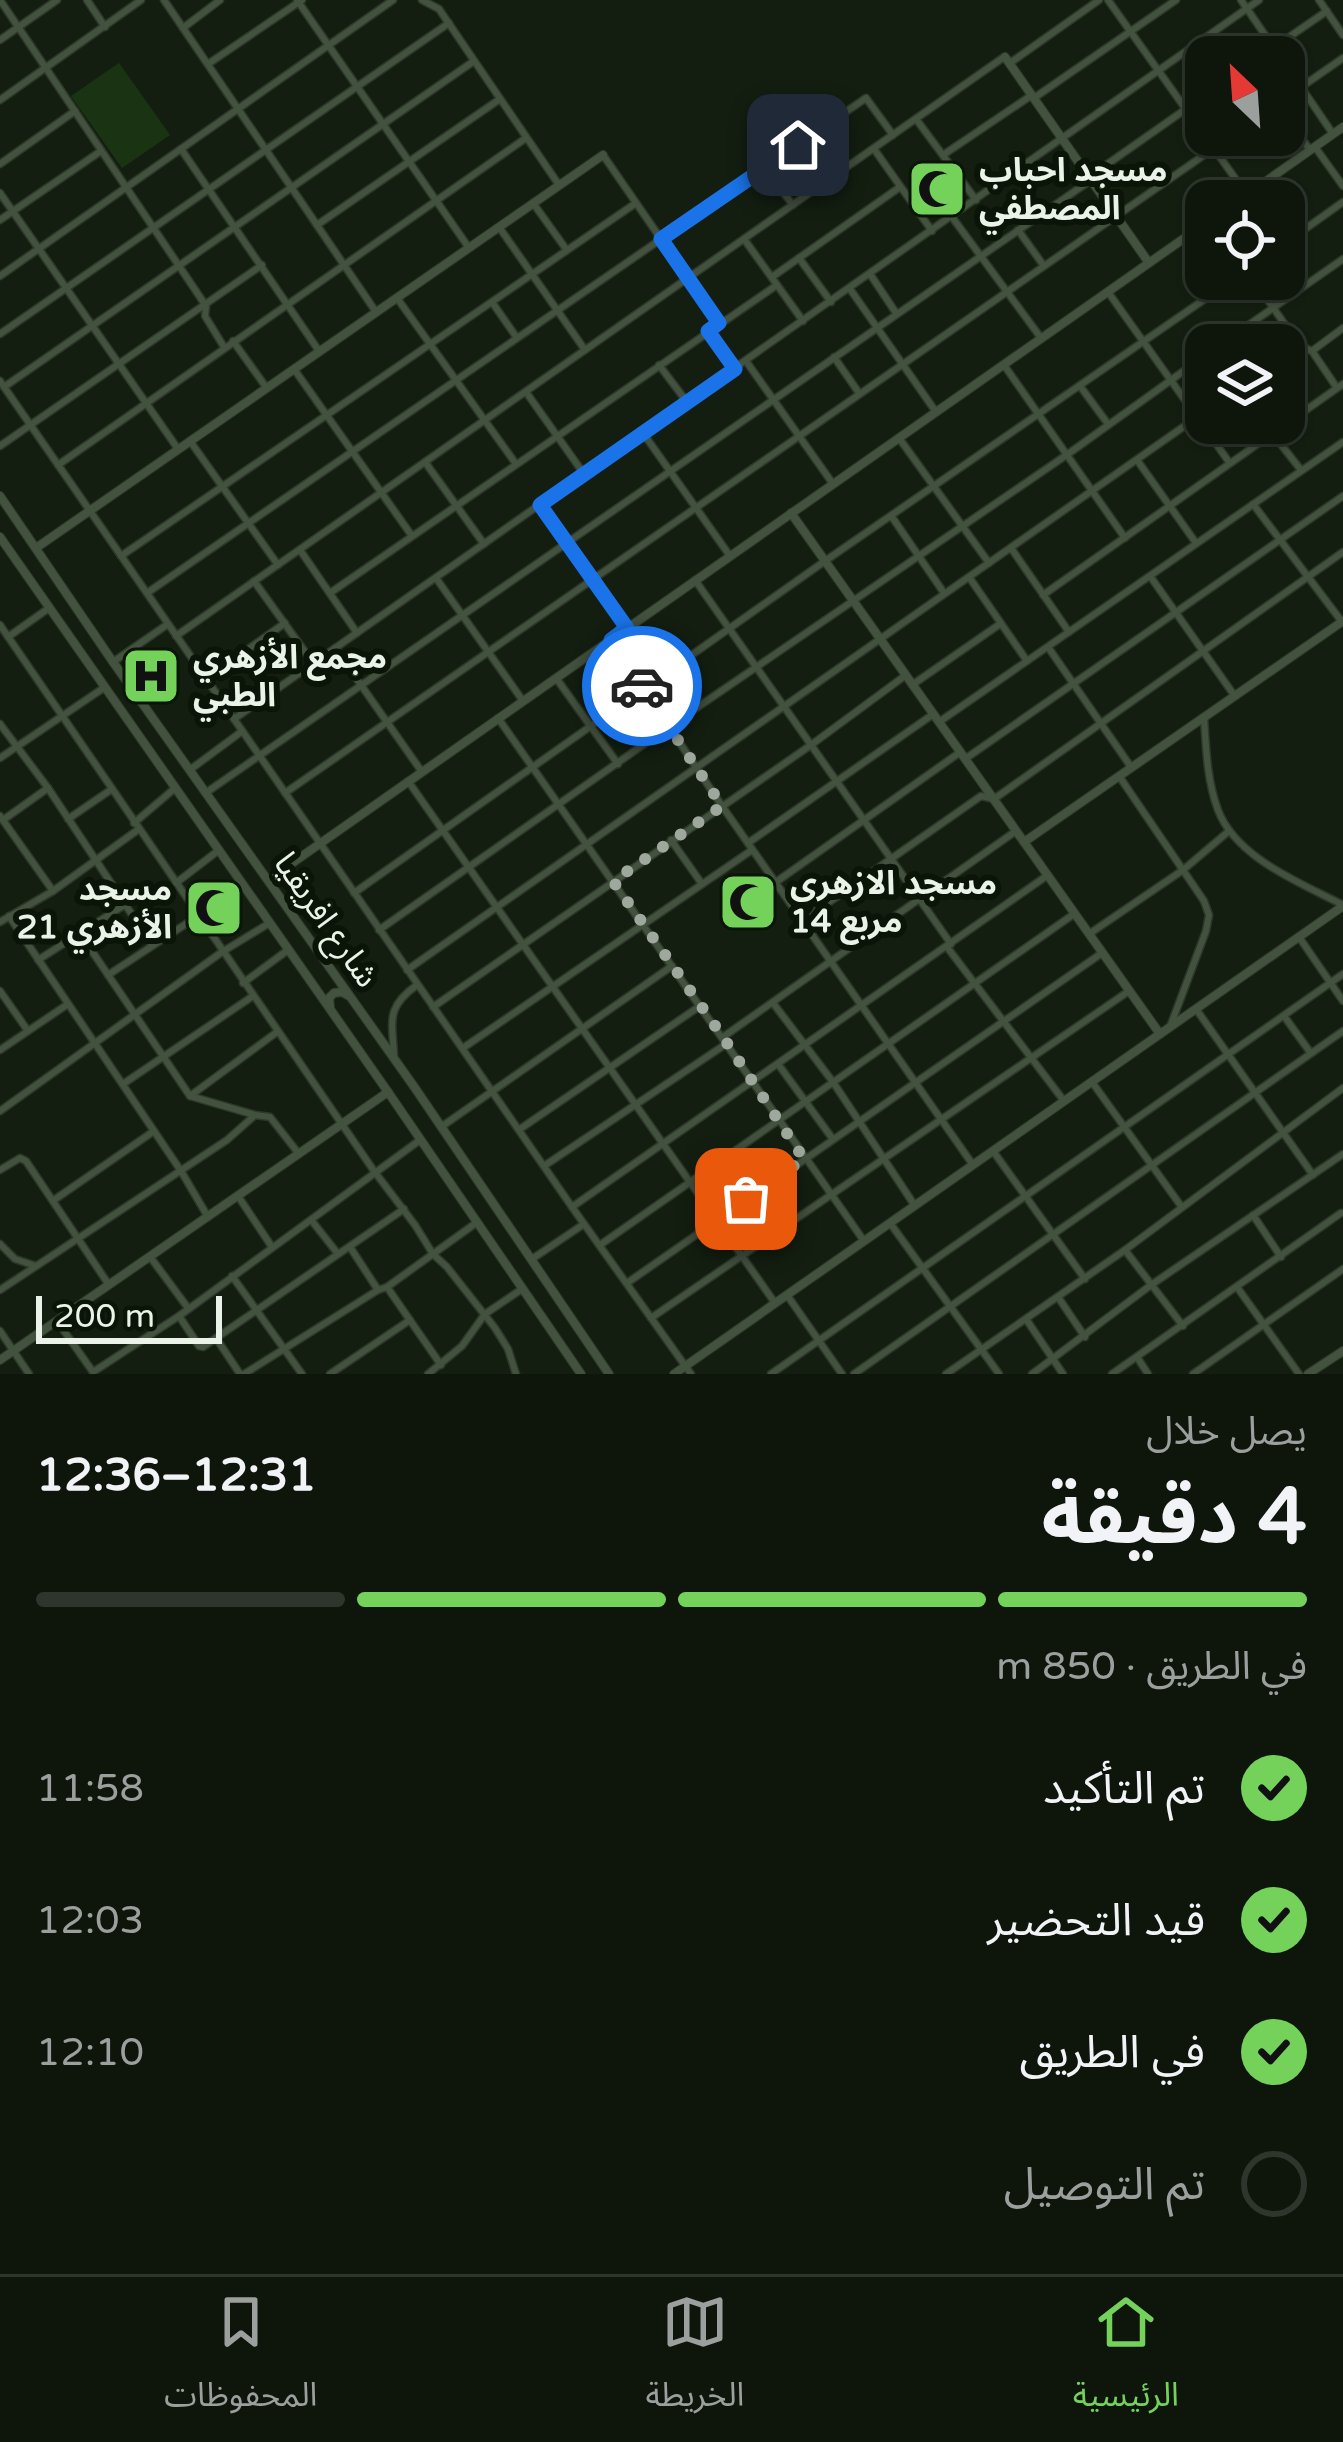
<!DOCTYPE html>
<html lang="ar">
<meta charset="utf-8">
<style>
:root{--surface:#0e160c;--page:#1c231a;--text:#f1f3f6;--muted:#9b9f9d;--line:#2e352d;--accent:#74d25b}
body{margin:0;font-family:"Varela Round","Noto Sans Arabic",sans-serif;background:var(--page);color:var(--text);direction:rtl;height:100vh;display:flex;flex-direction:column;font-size:45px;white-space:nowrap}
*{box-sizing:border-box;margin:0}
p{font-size:39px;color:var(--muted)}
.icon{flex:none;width:66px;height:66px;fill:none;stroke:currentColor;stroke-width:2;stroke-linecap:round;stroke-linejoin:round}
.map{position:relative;height:1374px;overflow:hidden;direction:ltr}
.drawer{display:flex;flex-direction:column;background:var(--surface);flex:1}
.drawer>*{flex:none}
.needle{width:78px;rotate:335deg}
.fabs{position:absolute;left:1185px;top:36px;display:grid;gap:24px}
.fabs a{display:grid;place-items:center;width:120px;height:120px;border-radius:24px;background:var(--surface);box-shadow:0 3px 9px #0004,0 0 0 3px var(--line);font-size:60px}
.scale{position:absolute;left:36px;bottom:30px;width:186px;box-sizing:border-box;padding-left:12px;border:6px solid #ebf3e9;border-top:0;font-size:33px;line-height:42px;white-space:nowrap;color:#ebf3e9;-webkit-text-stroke:9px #0a1508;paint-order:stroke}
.pin{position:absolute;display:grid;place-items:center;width:102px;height:102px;color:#fff;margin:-51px;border-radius:24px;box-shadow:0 6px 18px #0006}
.courier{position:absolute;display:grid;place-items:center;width:120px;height:120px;margin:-60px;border:9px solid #1a73e8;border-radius:50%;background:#fff;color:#222;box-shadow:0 3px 15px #0007}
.summary em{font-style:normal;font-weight:700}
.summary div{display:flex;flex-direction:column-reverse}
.summary{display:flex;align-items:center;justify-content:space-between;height:204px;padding:0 36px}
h1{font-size:78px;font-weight:700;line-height:90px}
.bar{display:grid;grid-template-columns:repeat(4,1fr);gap:18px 12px;align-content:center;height:144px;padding:0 36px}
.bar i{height:15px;border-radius:9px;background:var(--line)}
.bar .current{background:var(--accent)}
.bar p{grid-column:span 4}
ol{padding:0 36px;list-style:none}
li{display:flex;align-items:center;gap:36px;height:132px}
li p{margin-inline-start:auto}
li .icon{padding:12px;border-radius:50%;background:var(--accent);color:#111;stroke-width:4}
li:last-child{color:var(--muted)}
li i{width:66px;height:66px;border:6px solid var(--line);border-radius:50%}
.menu{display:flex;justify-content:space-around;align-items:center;height:168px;border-top:3px solid var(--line);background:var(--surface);font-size:33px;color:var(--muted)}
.menu a{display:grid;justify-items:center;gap:6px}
.menu .current{color:var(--accent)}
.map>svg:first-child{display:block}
</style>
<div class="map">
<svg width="1343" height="1374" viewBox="0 0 1343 1374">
<rect width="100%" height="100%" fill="#131e10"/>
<!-- green -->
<polygon fill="#1a3413" points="119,63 170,135 122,168 71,96"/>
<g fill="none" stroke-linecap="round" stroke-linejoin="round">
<defs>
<g id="minor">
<polyline points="0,0 206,306 205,316 224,347"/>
<polyline points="87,0 105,27"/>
<polyline points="164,0 376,312"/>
<polyline points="297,0 469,248"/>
<polyline points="422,0 439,9 559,185"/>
<polyline points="1108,0 1247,195"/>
<polyline points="1241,0 1280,57"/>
<polyline points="1319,0 1343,35"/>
<polyline points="183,28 220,0"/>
<polyline points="0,40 57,0"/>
<polyline points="1199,42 1209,57"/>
<polyline points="1260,57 1327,11"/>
<polyline points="1284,62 1333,134"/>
<polyline points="1010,63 1099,0"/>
<polyline points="208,64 302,0"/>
<polyline points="1034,98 1176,0"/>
<polyline points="1284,99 1343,58"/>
<polyline points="0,100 141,0"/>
<polyline points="1284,114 1310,150"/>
<polyline points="916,119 976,200"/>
<polyline points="1315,147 1343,186"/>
<polyline points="181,149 319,351"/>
<polyline points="874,149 932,231"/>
<polyline points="603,155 719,323"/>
<polyline points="943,155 1032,95"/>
<polyline points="0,164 75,111"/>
<polyline points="764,168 793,205"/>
<polyline points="1089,177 1206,95"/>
<polyline points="0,193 178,449"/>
<polyline points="533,203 566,249"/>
<polyline points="952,217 1041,338"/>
<polyline points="0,220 101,151"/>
<polyline points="317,225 500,99"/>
<polyline points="499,227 585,350"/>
<polyline points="1018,230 1044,266"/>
<polyline points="744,239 803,321"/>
<polyline points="1284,244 1343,202"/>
<polyline points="799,258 831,302"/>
<polyline points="870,274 896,313"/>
<polyline points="0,276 393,0"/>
<polyline points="772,277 900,187"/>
<polyline points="1253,279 1300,346"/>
<polyline points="850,289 936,412"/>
<polyline points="1108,292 1229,462"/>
<polyline points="397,298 516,464"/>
<polyline points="492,302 517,338"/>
<polyline points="708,331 735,369"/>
<polyline points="0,334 449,23"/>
<polyline points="233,341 266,387"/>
<polyline points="1220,345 1343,259"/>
<polyline points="1312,351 1337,388"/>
<polyline points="834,357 859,393"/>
<polyline points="1284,357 1300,346 1312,351 1343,328"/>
<polyline points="746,361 833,484"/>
<polyline points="659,365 687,402"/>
<polyline points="1004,365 1125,538"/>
<polyline points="294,369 412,536"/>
<polyline points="0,381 572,1207 691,1374"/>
<polyline points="1080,386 1108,424"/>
<polyline points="4,387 474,61"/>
<polyline points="526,392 584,474"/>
<polyline points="1264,423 1301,470"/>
<polyline points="1206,429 1222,423"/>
<polyline points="643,433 730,556"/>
<polyline points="899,438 989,563"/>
<polyline points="190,441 278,565"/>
<polyline points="0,446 262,265"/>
<polyline points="1137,460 1196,543"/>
<polyline points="425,462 484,544"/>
<polyline points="58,465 526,138"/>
<polyline points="1253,504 1342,622"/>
<polyline points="540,505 627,629"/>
<polyline points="892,517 944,593"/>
<polyline points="1011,548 1069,632"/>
<polyline points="300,550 357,633"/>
<polyline points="121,556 636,203"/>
<polyline points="1150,576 1234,695"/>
<polyline points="969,577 1027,661"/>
<polyline points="436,578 523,701"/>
<polyline points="695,580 951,944"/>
<polyline points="254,581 313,663"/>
<polyline points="147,593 866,98 893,135"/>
<polyline points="330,593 777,285"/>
<polyline points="1043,595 1343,384"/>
<polyline points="0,625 374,1171 415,1225 433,1254 447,1267 495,1328 508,1349 516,1374"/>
<polyline points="176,636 1004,57"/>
<polyline points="8,637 49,608"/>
<polyline points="611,640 722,806 973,1165"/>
<polyline points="1048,647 1131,767"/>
<polyline points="335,648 422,772"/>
<polyline points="113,662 168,624"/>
<polyline points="556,678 618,764"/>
<polyline points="206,679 285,623"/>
<polyline points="912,685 1000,624"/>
<path d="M1204,717c2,31 3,64 14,93 18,48 83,73 125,95"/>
<polyline points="498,718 864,1241"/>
<polyline points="234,719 1259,0"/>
<polyline points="939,722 1343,442"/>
<polyline points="0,724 48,788 152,945"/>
<polyline points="0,758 105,687"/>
<polyline points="965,759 1343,496"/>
<polyline points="191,769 241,732"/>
<polyline points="1119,776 1204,901 1209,915 1206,931 1170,1027"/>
<polyline points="408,781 775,1303"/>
<polyline points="207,792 1091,180"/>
<polyline points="285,793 1233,135"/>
<polyline points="0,816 53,891"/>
<polyline points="68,819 112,789"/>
<polyline points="3,820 48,788"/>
<polyline points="134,823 174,789"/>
<polyline points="671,840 702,884"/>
<polyline points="748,843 932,715"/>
<polyline points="776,882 959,753"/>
<polyline points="176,883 219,850"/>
<polyline points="354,893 825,561 1234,279"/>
<polyline points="9,916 181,1171 208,1217"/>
<polyline points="802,921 981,796 994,799 1343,552"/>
<polyline points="0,922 53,891 139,829"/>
<polyline points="379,930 670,726 1068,454 1206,355"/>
<polyline points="79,932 190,1096 255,1115"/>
<polyline points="1089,934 1183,870 1229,831"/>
<polyline points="1299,937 1343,1001"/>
<polyline points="947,947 1064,1101"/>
<polyline points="38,960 126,904"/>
<polyline points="407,970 1206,411"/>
<polyline points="108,975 198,916"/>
<polyline points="243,983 288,950"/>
<polyline points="0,991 28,1031"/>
<polyline points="773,1003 833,1082 915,1206"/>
<polyline points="433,1007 811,745 906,675"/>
<polyline points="1196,1009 1313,1175"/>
<polyline points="1284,1016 1310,1052"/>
<polyline points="723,1037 1016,831"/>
<polyline points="463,1048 752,850"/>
<polyline points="0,1050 68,1004"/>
<path d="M394,1055c-2,-35 -8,-48 23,-70"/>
<polyline points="778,1064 832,1138"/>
<polyline points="1092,1082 1181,1206"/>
<polyline points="123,1084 253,996"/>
<polyline points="190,1096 277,1032"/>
<polyline points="0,1111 222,952 268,924"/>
<polyline points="441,1127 672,966"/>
<polyline points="520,1129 700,1006"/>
<polyline points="993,1151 1085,1279"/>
<polyline points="544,1166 726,1044"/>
<polyline points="0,1170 20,1158 26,1161 109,1285"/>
<polyline points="238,1196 272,1247"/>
<polyline points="54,1200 154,1131"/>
<polyline points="572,1207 1048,875"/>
<polyline points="1253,1215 1281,1257"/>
<polyline points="312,1221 338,1254"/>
<polyline points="890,1223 999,1374"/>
<polyline points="0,1244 15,1259 36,1266"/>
<polyline points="600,1245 1074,914"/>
<polyline points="350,1247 378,1290 387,1287 441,1365"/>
<polyline points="1125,1250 1183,1326"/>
<polyline points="151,1258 188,1308"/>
<polyline points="532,1259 584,1224"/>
<polyline points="232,1276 302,1374"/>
<polyline points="627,1283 1102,953"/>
<polyline points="387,1287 476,1223"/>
<polyline points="1237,1287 1299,1374"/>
<polyline points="0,1290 227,1140 255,1115 270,1117 299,1154"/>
<polyline points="787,1295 842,1374"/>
<polyline points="1058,1297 1085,1337"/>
<polyline points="179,1316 199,1346 203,1347 404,1209"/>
<polyline points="651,1318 1129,991"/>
<polyline points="1026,1319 1063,1374"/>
<polyline points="57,1321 93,1372"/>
<polyline points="0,1331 29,1374"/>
<polyline points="216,1338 240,1374"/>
<polyline points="1137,1357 1148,1374"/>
<polyline points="93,1372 179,1316 420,1140"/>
<polyline points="244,1374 378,1290"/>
<polyline points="330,1374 410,1320"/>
<polyline points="428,1374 462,1346 485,1314 522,1289"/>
<polyline points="771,1374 1343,974"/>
<polyline points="854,1374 1343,1031"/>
<polyline points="946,1374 1125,1250 1343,1088"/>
<polyline points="1032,1374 1151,1285 1343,1154"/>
<polyline points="1112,1374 1341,1213"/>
<polyline points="1193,1374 1343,1269"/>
</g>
<g id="tertiary">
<polyline points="1005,57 1149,263"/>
<polyline points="1238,201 1343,127"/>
<polyline points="0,496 113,662 415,1088 609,1374"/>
<polyline points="791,513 1160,1034"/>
<polyline points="0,537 388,1092 581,1374"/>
<polyline points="36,548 603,155"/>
<polyline points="1024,842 1343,621"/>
<polyline points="268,880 1206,223"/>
<polyline points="330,1007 329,998 334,993 342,992 349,996"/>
<polyline points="0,1360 388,1092"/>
<polyline points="674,1374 1343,906"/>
<polyline points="1308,1374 1343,1351"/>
</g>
</defs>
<!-- minor casing -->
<use href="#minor" stroke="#2d382a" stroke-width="9"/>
<!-- tertiary casing -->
<use href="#tertiary" stroke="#2d382a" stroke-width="10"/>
<!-- minor -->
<use href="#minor" stroke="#43513f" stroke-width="6"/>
<!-- tertiary -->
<use href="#tertiary" stroke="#43513f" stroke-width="8"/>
</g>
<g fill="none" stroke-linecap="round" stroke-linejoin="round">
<!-- done -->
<polyline stroke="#9fa89d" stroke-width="12" stroke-dasharray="0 21.6" points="642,686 722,806 613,881 723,1037 804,1159 746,1199"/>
<!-- route -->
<polyline stroke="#1a73e8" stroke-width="15" points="642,686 611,640 627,628 540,505 735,369 708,331 719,323 661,239 798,145"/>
</g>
<!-- icons -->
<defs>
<symbol id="mosque-square" viewBox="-11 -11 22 22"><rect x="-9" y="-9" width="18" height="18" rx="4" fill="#74d25b" stroke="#0a1508"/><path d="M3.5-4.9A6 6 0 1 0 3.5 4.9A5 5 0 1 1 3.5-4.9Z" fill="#111"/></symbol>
<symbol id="hospital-square" viewBox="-11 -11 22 22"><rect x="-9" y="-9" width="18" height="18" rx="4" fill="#74d25b" stroke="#0a1508"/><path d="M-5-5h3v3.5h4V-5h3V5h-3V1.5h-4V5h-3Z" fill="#111"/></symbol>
</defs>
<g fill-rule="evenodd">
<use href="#mosque-square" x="904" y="156" width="66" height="66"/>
<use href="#hospital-square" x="118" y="643" width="66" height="66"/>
<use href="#mosque-square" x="715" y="869" width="66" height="66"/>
<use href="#mosque-square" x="181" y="875" width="66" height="66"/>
</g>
<g text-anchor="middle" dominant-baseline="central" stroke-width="12" stroke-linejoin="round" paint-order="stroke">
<!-- poi labels -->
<g font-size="33" font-weight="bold" fill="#ebf3e9" stroke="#0a1508" text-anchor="start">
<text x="979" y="170">مسجد احباب<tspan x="979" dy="38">المصطفي</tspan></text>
<text x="193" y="657">مجمع الأزهري<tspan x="193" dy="38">الطبي</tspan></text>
<text x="790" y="883">مسجد الازهري<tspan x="790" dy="38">مربع 14</tspan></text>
<text x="172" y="889" text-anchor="end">مسجد<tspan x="172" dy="38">الأزهري 21</tspan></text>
</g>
<!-- street labels -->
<g font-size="33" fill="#ebf3e9" stroke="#0a1508">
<text transform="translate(326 920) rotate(55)">شارع افريقيا</text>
</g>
</g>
</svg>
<div class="fabs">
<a><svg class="needle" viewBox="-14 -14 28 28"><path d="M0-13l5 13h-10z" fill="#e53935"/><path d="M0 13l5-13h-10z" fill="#9b9f9d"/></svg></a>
<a><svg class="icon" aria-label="locate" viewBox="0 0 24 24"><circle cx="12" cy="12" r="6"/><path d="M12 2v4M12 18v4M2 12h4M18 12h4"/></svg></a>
<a><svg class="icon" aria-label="layers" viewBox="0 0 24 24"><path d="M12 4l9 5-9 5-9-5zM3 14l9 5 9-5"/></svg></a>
</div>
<div class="scale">200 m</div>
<div class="pin" style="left:746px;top:1199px;background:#ea580c"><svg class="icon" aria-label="bag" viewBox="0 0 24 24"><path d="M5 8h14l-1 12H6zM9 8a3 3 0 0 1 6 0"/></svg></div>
<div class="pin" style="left:798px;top:145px;background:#1f2937"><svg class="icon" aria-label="home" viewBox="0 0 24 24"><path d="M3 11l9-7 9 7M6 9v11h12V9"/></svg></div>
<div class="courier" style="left:642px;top:686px"><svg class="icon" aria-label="car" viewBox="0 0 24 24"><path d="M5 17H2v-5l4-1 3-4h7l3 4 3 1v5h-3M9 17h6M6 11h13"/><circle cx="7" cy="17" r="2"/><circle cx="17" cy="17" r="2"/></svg></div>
</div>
<section class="drawer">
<div class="summary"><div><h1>4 دقيقة</h1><p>يصل خلال</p></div><em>12:31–12:36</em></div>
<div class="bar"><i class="current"></i><i class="current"></i><i class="current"></i><i></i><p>في الطريق · 850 m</p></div>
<ol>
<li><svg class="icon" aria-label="check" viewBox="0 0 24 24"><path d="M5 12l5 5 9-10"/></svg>تم التأكيد<p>11:58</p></li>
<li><svg class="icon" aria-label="check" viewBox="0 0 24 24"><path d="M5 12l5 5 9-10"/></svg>قيد التحضير<p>12:03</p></li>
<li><svg class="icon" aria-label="check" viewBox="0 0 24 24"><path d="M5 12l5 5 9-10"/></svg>في الطريق<p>12:10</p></li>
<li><i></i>تم التوصيل</li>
</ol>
</section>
<nav class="menu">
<a class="current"><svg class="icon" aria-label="home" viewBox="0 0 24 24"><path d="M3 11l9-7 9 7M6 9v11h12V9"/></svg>الرئيسية</a>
<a><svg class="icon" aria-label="map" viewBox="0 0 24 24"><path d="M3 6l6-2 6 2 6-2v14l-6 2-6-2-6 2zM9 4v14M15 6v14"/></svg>الخريطة</a>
<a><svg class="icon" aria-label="saved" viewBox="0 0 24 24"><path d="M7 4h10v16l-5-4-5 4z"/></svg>المحفوظات</a>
</nav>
